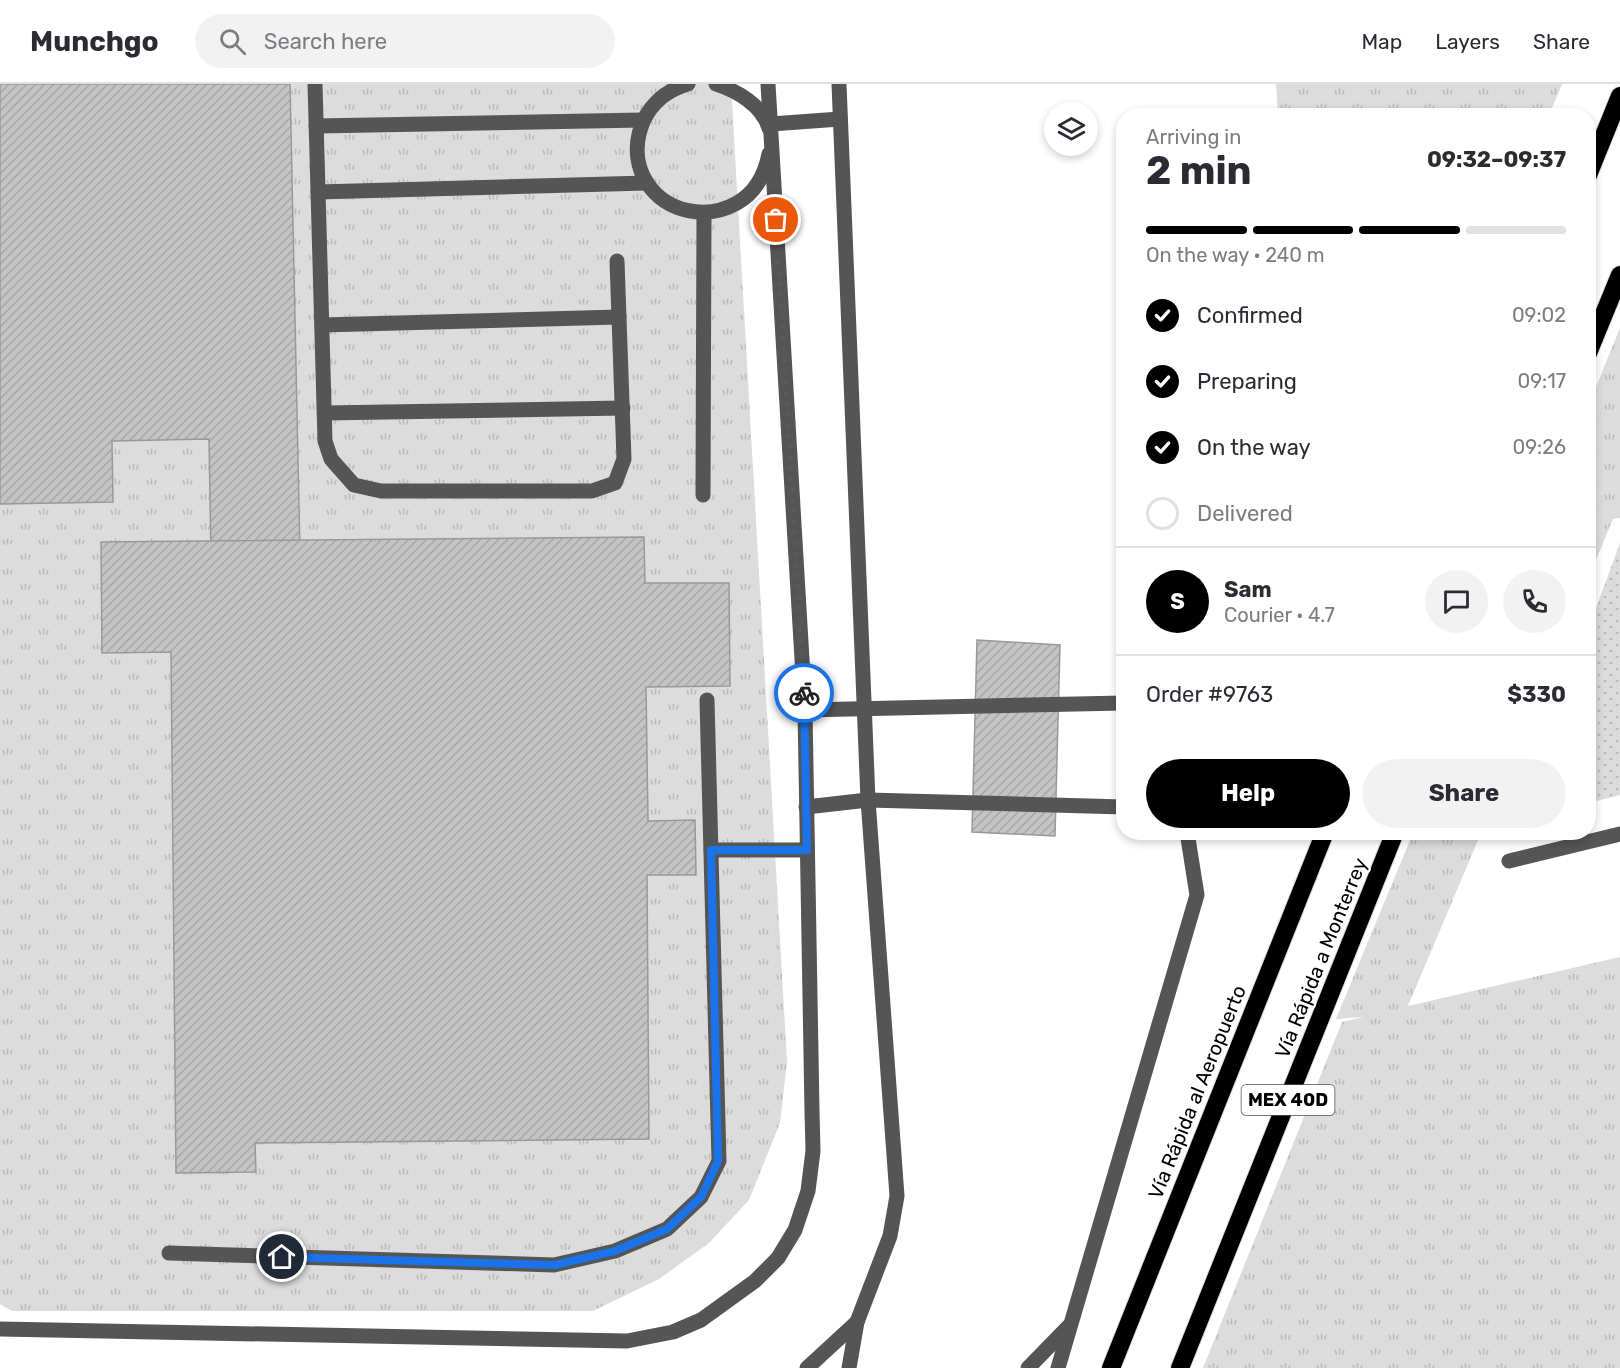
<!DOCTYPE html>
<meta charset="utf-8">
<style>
:root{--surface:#fff;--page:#f2f2f3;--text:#2b2b33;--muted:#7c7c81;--line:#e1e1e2;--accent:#000}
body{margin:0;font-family:Rubik,sans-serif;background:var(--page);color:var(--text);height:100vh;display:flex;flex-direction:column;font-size:22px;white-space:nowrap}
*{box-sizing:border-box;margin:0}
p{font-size:20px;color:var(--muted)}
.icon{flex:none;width:33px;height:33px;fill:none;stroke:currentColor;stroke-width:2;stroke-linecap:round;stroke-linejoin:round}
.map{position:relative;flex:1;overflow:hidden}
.sheet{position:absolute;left:1116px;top:24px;width:480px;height:732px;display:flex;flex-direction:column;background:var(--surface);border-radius:24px;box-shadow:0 3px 9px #0003}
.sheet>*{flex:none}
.fabs{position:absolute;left:1044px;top:18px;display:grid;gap:12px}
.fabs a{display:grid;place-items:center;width:54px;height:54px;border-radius:50%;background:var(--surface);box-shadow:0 3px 9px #0003;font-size:30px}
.pin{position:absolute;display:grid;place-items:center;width:51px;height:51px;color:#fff;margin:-26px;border:3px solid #fff;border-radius:50%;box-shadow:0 2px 6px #0007}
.courier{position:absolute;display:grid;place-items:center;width:60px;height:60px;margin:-30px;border:4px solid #1a73e8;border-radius:50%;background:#fff;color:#222;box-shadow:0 2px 8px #0007}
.overview em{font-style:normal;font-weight:700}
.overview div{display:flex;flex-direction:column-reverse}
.overview{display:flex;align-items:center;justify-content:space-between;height:102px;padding:0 30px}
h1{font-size:39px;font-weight:700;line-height:45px}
.bar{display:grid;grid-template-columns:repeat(4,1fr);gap:9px 6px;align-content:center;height:72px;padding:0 30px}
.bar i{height:8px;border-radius:4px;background:var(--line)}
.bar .on{background:var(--accent)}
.bar p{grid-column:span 4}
.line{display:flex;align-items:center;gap:15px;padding:0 30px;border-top:2px solid var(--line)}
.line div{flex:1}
.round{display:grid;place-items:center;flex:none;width:63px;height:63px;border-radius:32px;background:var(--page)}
ol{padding:0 30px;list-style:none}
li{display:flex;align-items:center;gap:18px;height:66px}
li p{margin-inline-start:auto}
li .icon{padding:6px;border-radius:50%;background:var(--accent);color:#fff;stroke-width:4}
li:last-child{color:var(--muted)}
li i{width:33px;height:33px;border:3px solid var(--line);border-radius:50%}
.cta{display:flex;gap:12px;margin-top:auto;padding:12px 30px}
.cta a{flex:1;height:69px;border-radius:36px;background:var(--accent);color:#fff;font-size:24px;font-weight:700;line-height:69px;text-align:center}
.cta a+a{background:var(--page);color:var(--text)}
header{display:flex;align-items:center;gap:36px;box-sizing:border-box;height:84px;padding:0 30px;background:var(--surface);border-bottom:2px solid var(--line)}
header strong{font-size:28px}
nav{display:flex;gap:33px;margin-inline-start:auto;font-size:21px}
.search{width:420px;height:54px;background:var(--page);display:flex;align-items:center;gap:15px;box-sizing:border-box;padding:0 21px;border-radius:33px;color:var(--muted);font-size:22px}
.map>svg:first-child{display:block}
</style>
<header>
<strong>Munchgo</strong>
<div class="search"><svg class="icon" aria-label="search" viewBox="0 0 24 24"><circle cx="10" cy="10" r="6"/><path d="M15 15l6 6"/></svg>Search here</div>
<nav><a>Map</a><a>Layers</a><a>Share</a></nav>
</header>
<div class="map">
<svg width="1620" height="1284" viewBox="0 0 1620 1284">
<defs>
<pattern id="grass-tufts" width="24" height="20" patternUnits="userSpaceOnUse" patternTransform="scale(1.5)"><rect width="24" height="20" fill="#dcdcdc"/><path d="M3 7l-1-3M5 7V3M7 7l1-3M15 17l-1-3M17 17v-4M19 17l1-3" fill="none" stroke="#bbb"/></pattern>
<pattern id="park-dots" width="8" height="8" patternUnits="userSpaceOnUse" patternTransform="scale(1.5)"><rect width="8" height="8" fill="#dcdcdc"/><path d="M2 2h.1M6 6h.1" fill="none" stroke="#bbb" stroke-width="1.8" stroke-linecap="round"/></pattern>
<pattern id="building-hatch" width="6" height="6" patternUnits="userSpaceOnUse" patternTransform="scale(1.5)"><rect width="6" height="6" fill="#c4c4c4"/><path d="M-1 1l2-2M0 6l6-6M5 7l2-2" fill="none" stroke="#a7a7a7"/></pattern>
</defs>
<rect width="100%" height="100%" fill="#fff"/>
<!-- grass -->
<g fill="url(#grass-tufts)">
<polygon points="0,0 731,0 787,978 780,1039 749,1116 709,1159 659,1195 593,1227 12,1227 0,1220"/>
<polygon points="1276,0 1562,0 1549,31 1278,32"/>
<polygon points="1620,244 1620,434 1613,435 1589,493 1589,320"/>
<polygon points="1413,749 1481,749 1408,922 1620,873 1620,1284 1203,1284 1342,938 1363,933 1336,935"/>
</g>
<!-- park -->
<polygon fill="url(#park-dots)" points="1620,459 1620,711 1589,719 1589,543"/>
<!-- building -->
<g fill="url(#building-hatch)" stroke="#999" stroke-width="1.5">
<polygon points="0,0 290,0 300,470 211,471 209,355 112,357 113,418 0,420"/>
<polygon points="644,453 645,499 729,499 730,602 646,603 648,737 695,736 696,791 647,791 649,1055 255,1059 256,1088 176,1089 171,568 102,569 101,458"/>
<polygon points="977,556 1060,561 1055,752 972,748"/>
</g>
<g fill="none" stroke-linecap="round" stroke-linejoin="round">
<defs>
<g id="highway">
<polyline points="1588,91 1620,12"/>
<polyline points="1588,269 1620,191"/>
<polyline points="1111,1284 1325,748"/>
<polyline points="1180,1284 1395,748"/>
</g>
</defs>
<!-- highway casing -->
<use href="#highway" stroke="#dbdbdb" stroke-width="20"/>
<!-- minor -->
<g stroke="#555" stroke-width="15">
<polyline points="315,0 325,357 331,375 354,401 381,407 592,407 615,399 624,375 617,177"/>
<path d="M688,0c-6,2 -12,4 -17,7 -32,18 -44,61 -24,92 20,30 60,37 90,20 18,-10 28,-29 32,-49"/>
<path d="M716,0c21,7 46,21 53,44"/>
<polyline points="771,40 840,35"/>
<polyline points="316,42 643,36"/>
<polyline points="318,108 647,99"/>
<polyline points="322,241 619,233"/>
<polyline points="325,329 623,324"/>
<polyline points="703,411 704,129"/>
<polyline points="805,626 1124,619"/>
<polyline points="806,723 868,716 1124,723"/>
<polyline points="711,766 807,766"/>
<polyline points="1509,777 1620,750"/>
<polyline points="169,1169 554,1181 615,1167 667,1145 701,1113 719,1077 707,616"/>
<polyline points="0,1245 627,1257 673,1248 701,1236 755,1197 778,1174 795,1146 808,1107 813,1067 812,1027 805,626 768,0"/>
<polyline points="807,1284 857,1238 890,1152 897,1112 868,716 839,0"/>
<polyline points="849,1284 857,1238"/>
<polyline points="1028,1284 1069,1242"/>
<polyline points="1058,1284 1197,811 1187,748"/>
</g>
<!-- highway -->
<use href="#highway" stroke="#000" stroke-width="18"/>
</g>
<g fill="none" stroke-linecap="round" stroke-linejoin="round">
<!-- done -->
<polyline stroke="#595959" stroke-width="6" stroke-dasharray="0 10.8" points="776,136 804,609"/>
<!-- route -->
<polyline stroke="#1a73e8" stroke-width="8" points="282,1173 554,1181 615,1167 667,1145 701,1113 718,1077 711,766 807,766 804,609"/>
</g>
<g text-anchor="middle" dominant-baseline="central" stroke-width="4.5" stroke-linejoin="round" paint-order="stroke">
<!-- shield labels -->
<rect fill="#fff" stroke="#4c4c4c" stroke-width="1.5" x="1241.5" y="1001" width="93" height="30" rx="4.5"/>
<g font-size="18" font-weight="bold" fill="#000">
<text x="1288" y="1016">MEX 40D</text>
</g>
<!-- street labels -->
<g font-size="20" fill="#000" stroke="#fff">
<text transform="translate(1321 874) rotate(-68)">Vía Rápida a Monterrey</text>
<text transform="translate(1197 1008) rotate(-68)">Vía Rápida al Aeropuerto</text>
</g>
</g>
</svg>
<div class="fabs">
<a><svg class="icon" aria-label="layers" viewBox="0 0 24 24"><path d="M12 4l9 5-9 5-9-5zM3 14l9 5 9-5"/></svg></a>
</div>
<div class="pin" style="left:776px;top:136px;background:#ea580c"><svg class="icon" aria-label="bag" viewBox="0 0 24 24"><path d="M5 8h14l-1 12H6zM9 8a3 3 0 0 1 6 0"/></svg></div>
<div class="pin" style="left:282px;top:1173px;background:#1f2937"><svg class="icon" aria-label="home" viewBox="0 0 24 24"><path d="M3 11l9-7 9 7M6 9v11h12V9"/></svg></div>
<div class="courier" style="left:804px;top:609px"><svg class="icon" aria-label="bike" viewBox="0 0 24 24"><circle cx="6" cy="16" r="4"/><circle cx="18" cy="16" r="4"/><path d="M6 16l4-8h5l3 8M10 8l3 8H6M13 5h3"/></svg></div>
<section class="sheet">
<div class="overview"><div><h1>2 min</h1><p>Arriving in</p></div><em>09:32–09:37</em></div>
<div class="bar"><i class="on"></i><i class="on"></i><i class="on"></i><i></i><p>On the way · 240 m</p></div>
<ol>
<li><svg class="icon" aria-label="check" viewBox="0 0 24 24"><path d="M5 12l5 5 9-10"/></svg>Confirmed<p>09:02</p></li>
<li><svg class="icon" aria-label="check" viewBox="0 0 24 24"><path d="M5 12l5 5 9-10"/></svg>Preparing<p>09:17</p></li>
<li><svg class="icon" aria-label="check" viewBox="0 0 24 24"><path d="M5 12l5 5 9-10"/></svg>On the way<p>09:26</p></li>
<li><i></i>Delivered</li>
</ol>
<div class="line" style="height:108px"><b class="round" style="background:var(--accent);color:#fff">S</b><div><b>Sam</b><p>Courier · 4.7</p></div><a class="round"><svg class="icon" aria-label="chat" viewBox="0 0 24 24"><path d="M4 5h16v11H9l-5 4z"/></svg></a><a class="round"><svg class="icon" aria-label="phone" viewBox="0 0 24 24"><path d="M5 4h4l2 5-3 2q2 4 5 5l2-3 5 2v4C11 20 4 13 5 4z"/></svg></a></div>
<div class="line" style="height:78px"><div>Order #9763</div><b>$330</b></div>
<div class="cta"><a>Help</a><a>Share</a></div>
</section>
</div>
